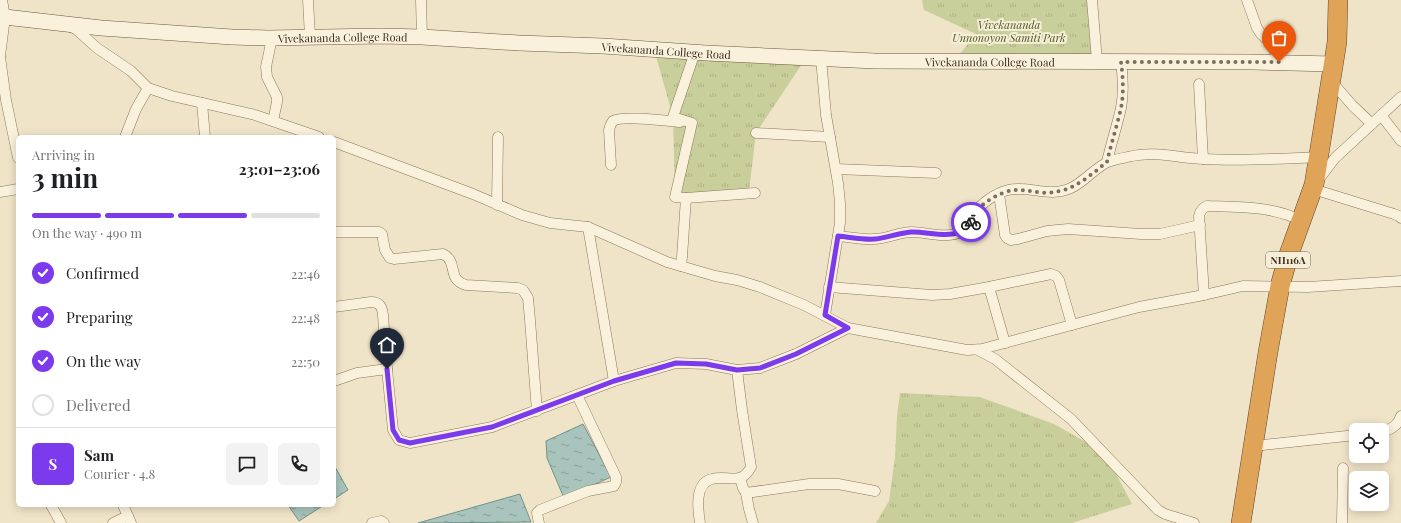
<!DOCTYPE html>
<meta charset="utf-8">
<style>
:root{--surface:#fff;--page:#f2f2f2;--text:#202124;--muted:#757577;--line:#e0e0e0;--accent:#7c3aed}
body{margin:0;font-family:"Playfair Display",serif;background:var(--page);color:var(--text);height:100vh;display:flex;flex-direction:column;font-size:15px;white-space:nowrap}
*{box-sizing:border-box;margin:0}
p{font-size:13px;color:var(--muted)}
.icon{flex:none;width:22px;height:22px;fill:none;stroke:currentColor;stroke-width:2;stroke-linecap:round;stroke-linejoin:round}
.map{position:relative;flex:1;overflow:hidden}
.details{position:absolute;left:16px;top:135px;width:320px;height:372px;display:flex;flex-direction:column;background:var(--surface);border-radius:6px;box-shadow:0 2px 10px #0003}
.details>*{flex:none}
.tools{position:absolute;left:1349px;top:423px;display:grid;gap:8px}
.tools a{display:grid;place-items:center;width:40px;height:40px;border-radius:6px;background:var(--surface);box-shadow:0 2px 10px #0003;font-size:20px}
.pin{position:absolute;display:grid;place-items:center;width:34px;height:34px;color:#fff;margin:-41px -17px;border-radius:50% 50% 50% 0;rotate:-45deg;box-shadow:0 0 4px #0007}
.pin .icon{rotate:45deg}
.courier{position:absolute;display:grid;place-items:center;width:40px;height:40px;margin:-20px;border:3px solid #7c3aed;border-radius:50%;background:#fff;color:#222;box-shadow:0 1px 5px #0007}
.headline em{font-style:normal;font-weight:700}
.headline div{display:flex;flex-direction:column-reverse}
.headline{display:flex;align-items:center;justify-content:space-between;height:68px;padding:0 16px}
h1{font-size:26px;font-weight:700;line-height:30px}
.bar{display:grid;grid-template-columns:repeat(4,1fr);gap:6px 4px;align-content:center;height:48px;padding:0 16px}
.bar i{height:5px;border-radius:3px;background:var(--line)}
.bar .active{background:var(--accent)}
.bar p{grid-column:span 4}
.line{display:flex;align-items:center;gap:10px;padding:0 16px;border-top:1px solid var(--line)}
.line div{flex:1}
.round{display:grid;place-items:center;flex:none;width:42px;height:42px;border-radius:6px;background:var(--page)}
ol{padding:0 16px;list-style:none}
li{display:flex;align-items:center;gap:12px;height:44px}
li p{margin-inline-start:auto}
li .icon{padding:4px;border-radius:50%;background:var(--accent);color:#fff;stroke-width:4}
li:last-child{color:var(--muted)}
li i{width:22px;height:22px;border:2px solid var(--line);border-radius:50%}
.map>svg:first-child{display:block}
</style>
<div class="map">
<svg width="1401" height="523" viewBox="0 0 1401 523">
<defs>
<pattern id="grass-tufts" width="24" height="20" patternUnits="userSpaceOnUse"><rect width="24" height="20" fill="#c9cf9b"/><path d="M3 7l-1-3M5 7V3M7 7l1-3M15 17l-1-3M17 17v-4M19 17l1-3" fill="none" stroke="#aeb285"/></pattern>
<pattern id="water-ripples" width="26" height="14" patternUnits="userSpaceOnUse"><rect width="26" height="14" fill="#a9c4bc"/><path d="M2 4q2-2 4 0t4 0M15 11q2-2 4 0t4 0" fill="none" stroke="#8ba098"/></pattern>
</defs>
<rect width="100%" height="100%" fill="#f0e4c8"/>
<!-- grass -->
<g fill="url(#grass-tufts)">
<polygon points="922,0 1093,0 1095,59 954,61 976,34 924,10"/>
<polygon points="654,49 806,58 756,133 749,191 675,197 673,117"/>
<polygon points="900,393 980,397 1054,424 1105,453 1132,504 1072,523 876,523 889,501 895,457 897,415"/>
</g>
<!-- water -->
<g fill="url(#water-ripples)" stroke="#6f938a">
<polygon points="583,424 611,477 564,498 547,458 546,441"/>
<polygon points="334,465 348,490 334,499"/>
<polygon points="520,494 531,522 418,523"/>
<polygon points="288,505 324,505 299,521"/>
</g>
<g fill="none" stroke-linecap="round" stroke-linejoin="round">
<defs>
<g id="street">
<polyline points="308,0 310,36"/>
<polyline points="421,0 422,37"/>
<polyline points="1092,0 1097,61"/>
<polyline points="1247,0 1257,28 1261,34 1272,44 1279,62"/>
<polyline points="70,26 77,30 97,48 131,71 148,88 172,96 255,115 319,137"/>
<polyline points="272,38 266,67 267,77 277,97 277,102 273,121"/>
<polyline points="0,56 5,17 2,0"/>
<polyline points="0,57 6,100 18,158"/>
<polyline points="821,58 826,115 838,183 840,203 840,223 825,315"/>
<polyline points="1331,81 1352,105 1372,124"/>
<polyline points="1199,84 1203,159"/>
<polyline points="202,103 205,137"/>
<polyline points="1381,115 1401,141"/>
<polyline points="756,133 830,137"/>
<polyline points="125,137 136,109 148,88"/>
<polyline points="334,142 473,194 522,215 550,223 588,227 667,262 715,276 737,280 760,287 804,305 848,328 967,350 982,349 1139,307 1204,295 1243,286 1308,287 1401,281"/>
<path d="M1107,162c4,-18 10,-36 14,-54 3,-15 2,-31 0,-47"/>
<path d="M611,165l-2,-35c1,-3 1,-6 4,-9 8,-6 55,0 67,1"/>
<polyline points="836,169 936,173"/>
<polyline points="1319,179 1335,158 1401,97"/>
<polyline points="1313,189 1394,214 1399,216 1401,218"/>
<polyline points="0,192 18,189"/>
<polyline points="999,194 1005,235 1007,238 1011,240 1018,239 1047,231 1068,229 1141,234 1160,234 1200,225"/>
<polyline points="686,198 755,193"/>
<polyline points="497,205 498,137"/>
<polyline points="588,227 614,381"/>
<path d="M334,232h45l3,2 3,16 5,8 4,1 49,-5c16,8 3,25 23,31l52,3 5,2 5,8 2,22 7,91"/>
<path d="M838,236c11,1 24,4 36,3 13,0 25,-7 38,-7 16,0 35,8 51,-1 7,-4 7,-11 11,-17 7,-11 22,-21 34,-24 21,-5 41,8 63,-2 13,-6 25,-21 37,-26 7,-3 16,-4 24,-6 23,-5 48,2 72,3 38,2 76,0 114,-2"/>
<polyline points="681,266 682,257 686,198 675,197 692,123 673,117 695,52"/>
<polyline points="829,287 932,295 950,294 989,287 1051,274 1056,276 1059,280 1072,325"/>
<polyline points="989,287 1005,343"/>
<path d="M1204,295l-5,-79c1,-5 3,-8 8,-10 32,1 66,0 95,15"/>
<path d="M334,307l37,-5c9,0 11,5 12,13l4,54"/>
<polyline points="978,350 995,359 1071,419 1158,510 1165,514 1194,523"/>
<polyline points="334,381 357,373 387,369 393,430 399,440 410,443 492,427 614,381 676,363 706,364 737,370 760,368 796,354 848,328"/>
<path d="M1382,432c10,-3 16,-7 19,-16"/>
<polyline points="1253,446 1356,435"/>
<polyline points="740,478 743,488 746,493 809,484 838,484 875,491"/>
<polyline points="746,493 749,509 753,523"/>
<polyline points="51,505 61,523"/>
<polyline points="123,505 131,523"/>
<polyline points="113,523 128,516"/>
<polyline points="372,523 381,521 384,523"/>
<polyline points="539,523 537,513 540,510 588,491 614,486 616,482 616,477 577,395"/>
<path d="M700,523c-2,-13 -6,-40 12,-44 16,-4 29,7 39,-12l-9,-57 -5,-40"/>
<polyline points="1342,523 1343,468"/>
</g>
<g id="secondary">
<path id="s1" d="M0,15l5,2 96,11 131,9 36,1 113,-2 41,1 97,6 84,3 103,7 169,8 378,1 80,2"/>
</g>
<polyline id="highway" points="1241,523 1268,352 1280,286 1288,257 1314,185 1337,42 1338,0"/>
</defs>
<!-- street casing -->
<use href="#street" stroke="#8d765c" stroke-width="11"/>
<!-- secondary casing -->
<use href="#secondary" stroke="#6f573f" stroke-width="16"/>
<!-- highway casing -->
<use href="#highway" stroke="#5b4430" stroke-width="20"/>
<!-- street -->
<use href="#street" stroke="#faf1dc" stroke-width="10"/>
<!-- secondary -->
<use href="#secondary" stroke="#faf1dc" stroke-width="15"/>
<!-- highway -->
<use href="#highway" stroke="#e0a458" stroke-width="19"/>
</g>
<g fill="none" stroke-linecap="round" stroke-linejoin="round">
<!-- done -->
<path stroke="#7c6e5b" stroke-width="4" stroke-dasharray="0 7.2" d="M971,222c4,-11 10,-17 20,-23 30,-19 41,-1 69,-8 18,-4 33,-18 47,-29 4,-18 10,-36 14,-54 3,-15 2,-31 0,-46h158"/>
<!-- route -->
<path stroke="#7c3aed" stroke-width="5" d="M387,369l6,61 6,10 11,3 82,-16 122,-46 62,-18 30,1 31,6 23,-2 36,-14 52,-26 -23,-13 13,-79c12,1 25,4 37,3 12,-1 23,-6 36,-7 19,-1 48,11 60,-10"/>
</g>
<g text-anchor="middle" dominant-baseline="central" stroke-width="4" stroke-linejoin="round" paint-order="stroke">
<!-- shield labels -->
<rect fill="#f7eed8" stroke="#756857" stroke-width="1" x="1266" y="252" width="44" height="16" rx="3"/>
<g font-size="10" font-weight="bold" fill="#3d2e20">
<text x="1288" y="260">NH116A</text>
</g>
<!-- park labels -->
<g font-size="11" font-style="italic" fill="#4d5a26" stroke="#f7eed8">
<text x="1009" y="24">Vivekananda<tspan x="1009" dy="13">Unnonoyon Samiti Park</tspan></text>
</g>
<!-- street labels -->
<g font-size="11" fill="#3d2e20" stroke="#f7eed8">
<text stroke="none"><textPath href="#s1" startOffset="344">Vivekananda College Road</textPath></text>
<text stroke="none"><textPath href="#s1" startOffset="668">Vivekananda College Road</textPath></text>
<text stroke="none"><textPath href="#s1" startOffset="992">Vivekananda College Road</textPath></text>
</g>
</g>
</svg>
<div class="tools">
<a><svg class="icon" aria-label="locate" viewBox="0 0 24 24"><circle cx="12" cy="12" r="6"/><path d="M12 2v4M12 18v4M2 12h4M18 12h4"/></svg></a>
<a><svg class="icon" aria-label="layers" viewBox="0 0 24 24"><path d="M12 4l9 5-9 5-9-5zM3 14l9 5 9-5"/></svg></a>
</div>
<div class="pin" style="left:1279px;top:62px;background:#ea580c"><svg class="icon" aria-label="bag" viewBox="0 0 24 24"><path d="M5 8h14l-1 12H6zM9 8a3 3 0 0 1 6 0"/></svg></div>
<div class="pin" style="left:387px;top:369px;background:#1f2937"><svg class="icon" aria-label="home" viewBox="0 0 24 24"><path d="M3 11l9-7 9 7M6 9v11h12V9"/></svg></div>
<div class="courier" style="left:971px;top:222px"><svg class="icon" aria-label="bike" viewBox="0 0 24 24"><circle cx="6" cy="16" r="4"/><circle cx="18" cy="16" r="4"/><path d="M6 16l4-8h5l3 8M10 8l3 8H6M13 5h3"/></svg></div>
<section class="details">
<div class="headline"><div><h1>3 min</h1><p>Arriving in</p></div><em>23:01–23:06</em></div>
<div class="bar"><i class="active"></i><i class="active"></i><i class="active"></i><i></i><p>On the way · 490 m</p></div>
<ol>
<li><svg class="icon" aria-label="check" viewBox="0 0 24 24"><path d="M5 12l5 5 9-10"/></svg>Confirmed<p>22:46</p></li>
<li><svg class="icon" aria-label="check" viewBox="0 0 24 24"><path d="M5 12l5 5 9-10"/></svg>Preparing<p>22:48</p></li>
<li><svg class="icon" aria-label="check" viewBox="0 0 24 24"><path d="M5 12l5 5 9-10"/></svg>On the way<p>22:50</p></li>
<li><i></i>Delivered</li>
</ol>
<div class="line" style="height:72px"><b class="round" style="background:var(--accent);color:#fff">S</b><div><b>Sam</b><p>Courier · 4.8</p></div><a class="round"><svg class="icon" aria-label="chat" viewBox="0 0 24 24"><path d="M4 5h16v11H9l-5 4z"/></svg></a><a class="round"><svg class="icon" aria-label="phone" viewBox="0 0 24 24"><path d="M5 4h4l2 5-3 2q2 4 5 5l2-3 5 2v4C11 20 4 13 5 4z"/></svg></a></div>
</section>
</div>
